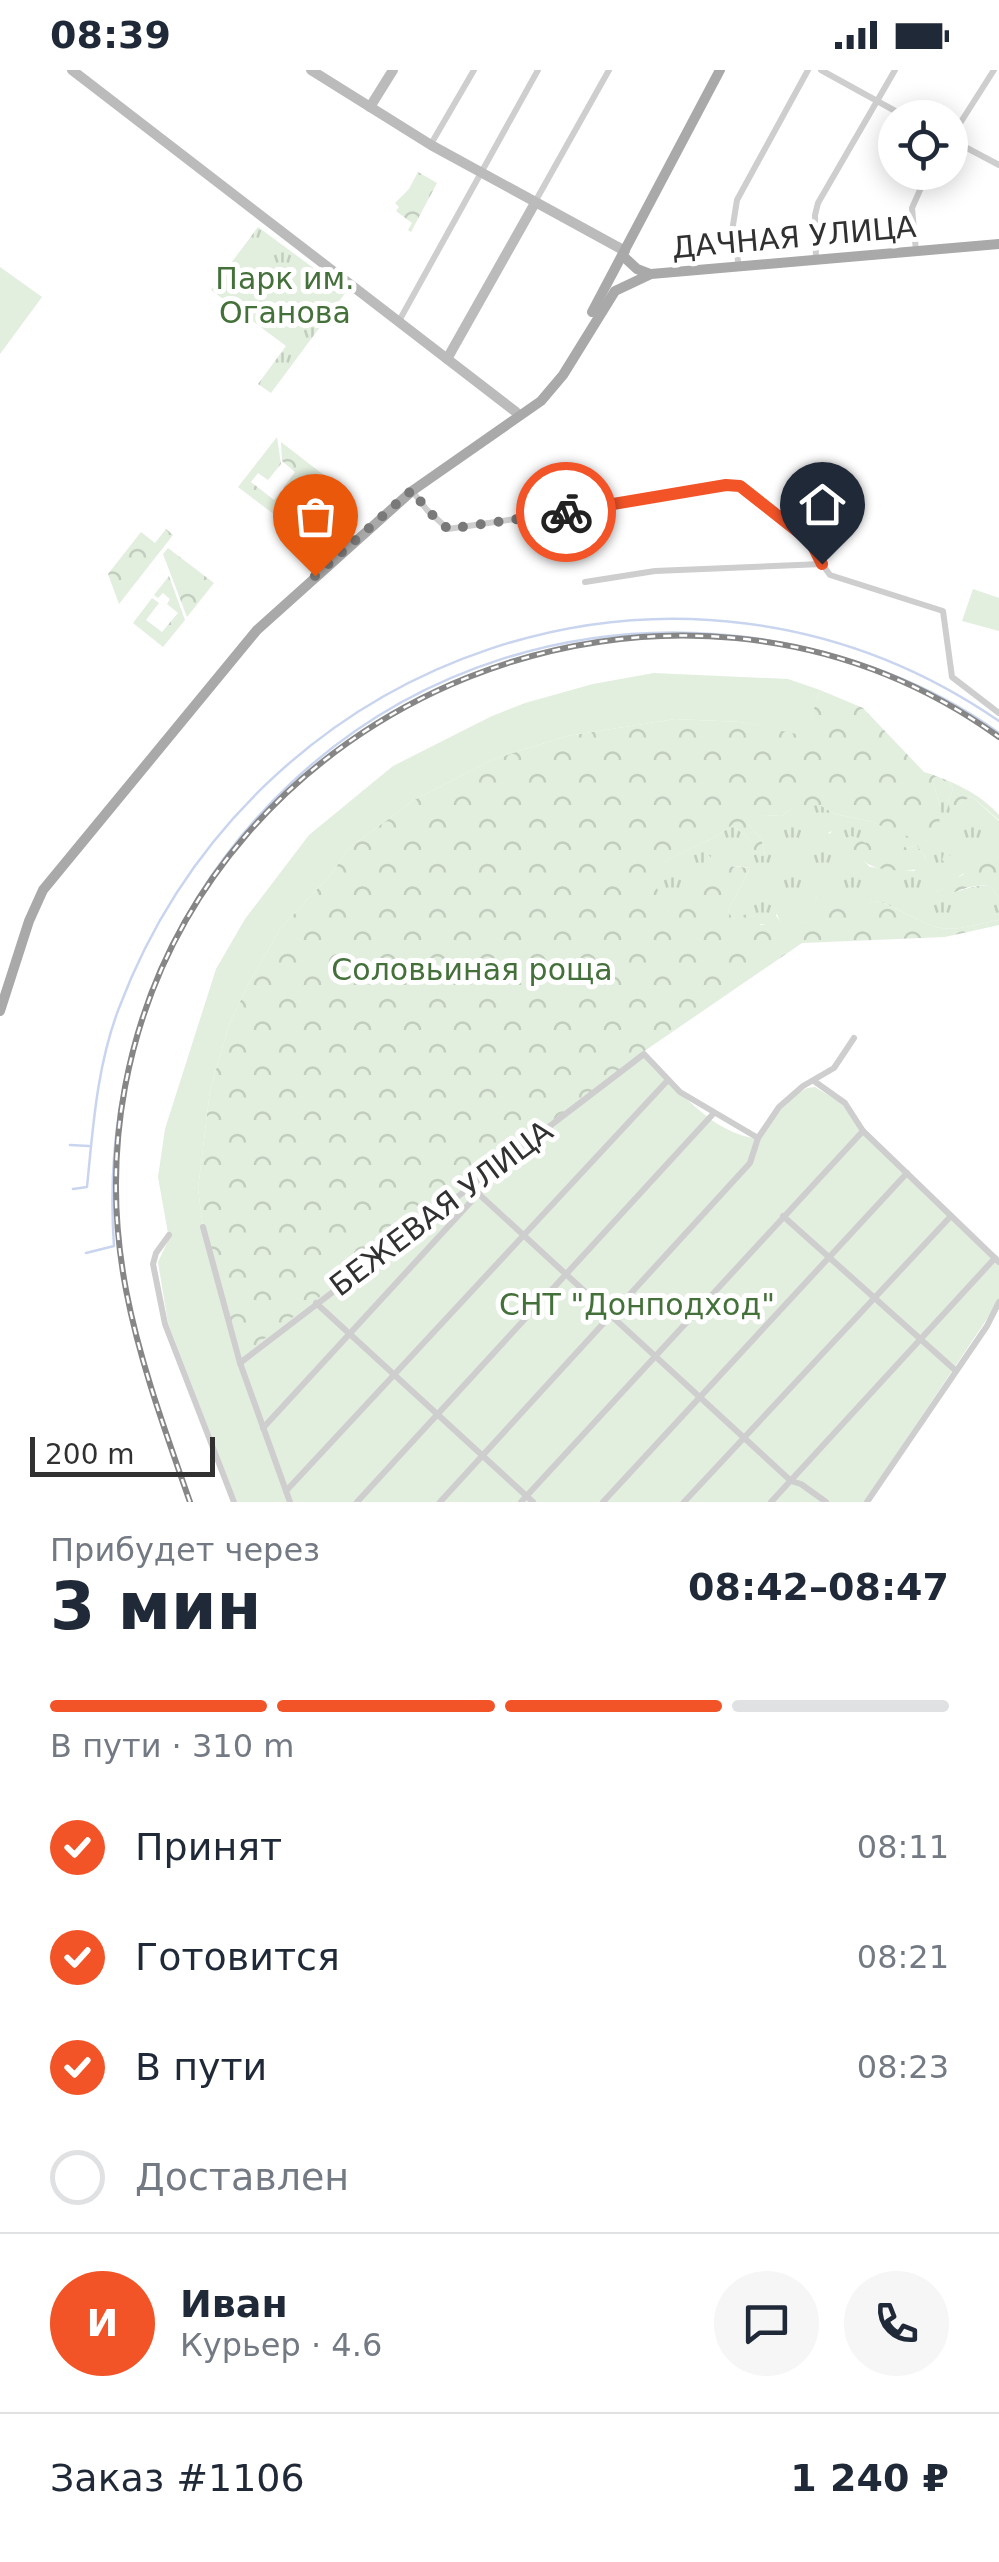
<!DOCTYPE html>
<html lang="ru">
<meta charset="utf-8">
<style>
:root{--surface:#fff;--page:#f6f6f7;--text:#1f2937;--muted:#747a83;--line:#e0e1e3;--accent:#f25428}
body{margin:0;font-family:"DejaVu Sans",sans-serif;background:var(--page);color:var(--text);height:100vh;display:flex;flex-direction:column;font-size:38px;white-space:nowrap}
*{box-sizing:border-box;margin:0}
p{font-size:32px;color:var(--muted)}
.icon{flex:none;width:55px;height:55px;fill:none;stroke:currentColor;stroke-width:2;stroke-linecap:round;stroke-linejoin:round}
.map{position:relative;height:1432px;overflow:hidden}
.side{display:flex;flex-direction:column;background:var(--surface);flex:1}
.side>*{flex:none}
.tools{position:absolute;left:878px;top:30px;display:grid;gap:20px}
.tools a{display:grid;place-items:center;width:90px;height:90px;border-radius:50%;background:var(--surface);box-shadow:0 5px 25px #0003;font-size:50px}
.scale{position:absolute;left:30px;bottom:25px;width:185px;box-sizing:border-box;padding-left:10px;border:5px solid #313131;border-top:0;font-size:28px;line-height:35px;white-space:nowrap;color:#313131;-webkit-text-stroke:8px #fff;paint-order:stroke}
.pin{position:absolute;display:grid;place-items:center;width:85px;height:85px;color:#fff;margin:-102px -42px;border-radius:50% 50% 50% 0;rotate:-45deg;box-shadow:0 0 10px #0007}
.pin .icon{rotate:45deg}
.courier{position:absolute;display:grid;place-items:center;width:100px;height:100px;margin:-50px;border:8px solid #f25428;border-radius:50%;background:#fff;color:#222;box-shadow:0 2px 12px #0007}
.head em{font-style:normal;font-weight:800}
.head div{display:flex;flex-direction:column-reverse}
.head{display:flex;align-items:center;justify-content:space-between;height:170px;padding:0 50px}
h1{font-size:65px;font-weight:800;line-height:75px}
.bar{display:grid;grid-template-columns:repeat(4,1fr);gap:15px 10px;align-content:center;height:120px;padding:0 50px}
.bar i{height:12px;border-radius:8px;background:var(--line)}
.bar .on{background:var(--accent)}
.bar p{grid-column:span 4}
.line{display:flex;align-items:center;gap:25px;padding:0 50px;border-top:2px solid var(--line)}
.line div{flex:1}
.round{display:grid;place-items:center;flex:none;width:105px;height:105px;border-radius:52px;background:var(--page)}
ol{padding:0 50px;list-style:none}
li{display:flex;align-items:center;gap:30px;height:110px}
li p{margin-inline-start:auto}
li .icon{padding:10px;border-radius:50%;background:var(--accent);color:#fff;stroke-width:4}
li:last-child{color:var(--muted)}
li i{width:55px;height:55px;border:5px solid var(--line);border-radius:50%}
.status{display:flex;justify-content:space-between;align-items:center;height:70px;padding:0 50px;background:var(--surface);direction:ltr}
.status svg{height:28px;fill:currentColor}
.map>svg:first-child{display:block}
</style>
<div class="status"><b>08:39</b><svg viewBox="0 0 49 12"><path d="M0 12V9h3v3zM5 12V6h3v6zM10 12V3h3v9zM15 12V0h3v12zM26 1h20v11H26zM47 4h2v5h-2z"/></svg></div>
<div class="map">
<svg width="999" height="1432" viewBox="0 0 999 1432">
<defs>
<pattern id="grass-tufts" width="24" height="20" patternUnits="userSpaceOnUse" patternTransform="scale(2.5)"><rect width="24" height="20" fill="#e2eede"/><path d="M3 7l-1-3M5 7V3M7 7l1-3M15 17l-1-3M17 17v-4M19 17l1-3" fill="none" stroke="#c2cdbf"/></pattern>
<pattern id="forest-crowns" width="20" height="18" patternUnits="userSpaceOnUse" patternTransform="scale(2.5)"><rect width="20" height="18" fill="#e2eede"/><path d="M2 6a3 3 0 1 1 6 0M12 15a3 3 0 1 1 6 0" fill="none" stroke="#c2cdbf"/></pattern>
</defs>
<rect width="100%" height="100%" fill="#fff"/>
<!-- grass -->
<g fill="url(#grass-tufts)" fill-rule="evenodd">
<polygon points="258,157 346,222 271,323 258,314 286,276 211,220"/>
<path d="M937,707l13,6 3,6 -5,12 3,9 20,-14 28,25v38l-3,-6 -38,24v-20l-8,7 -11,27 -17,5v5c25,-4 42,-15 67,-16l10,13v22c-17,3 -41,11 -58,8 -20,-3 -53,-28 -69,-27l-9,15h-8l-38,-20 -8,26 -27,5 -5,-13 -11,11 -33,-6 -5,-8 22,-43c-55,-8 -51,10 -84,44l-19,-36c21,-24 60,-29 85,-51l14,11 12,20 7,-1 -4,-17 -14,-15 17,-8 18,1 9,-7 17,-5 12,1 15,9 34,7 59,21 12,-36 -8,-27zM832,761l3,4 32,8 9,-5 31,10 10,-3 9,14 -12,12 -44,-4 -6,-6h-15l-10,-10 13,-5 -24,-13z"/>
</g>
<!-- forest -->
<g fill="url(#forest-crowns)">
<polygon points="418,102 437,113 411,162 408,160 412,153 396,141 399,137 395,133 409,119"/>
<polygon points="277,367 281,394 268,410 258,403 251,412 274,430 281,421 283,422 288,455 238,417"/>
<polygon points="281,372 329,409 291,456 283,418 295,402 282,391"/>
<polygon points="166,459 173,465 119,534 108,504 141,462 155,473"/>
<polygon points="168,478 214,513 187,547 163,484"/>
<polygon points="169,506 185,550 163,577 133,553 152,528 159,533 146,550 162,562 178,543 167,534 170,529 163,523 158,528 154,525"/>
<path d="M820,620l43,18 61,64c26,8 57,22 75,43v5l-28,-24 -21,15 -2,-10 5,-12 -3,-6 -13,-5 -5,1 8,27 -1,33 -11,3 -16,-4 -43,-17 -34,-7 -15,-9 -29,4 -9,7 -18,-1 -16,9 13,14 4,17 -7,2 -12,-21 -14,-11c-25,22 -64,27 -84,51l7,8 12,27 23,-30 17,-13 -3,-9 4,-5 9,11 33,3 -22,43 5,8 22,-8 5,14h5l6,-17 12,18 25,-4 9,-26 38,7v13l8,-1 9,-14c16,-1 49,24 69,27 17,3 41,-5 58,-8v5l-54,12 -143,6 -159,109 -403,306 -37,-131 -5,-38 12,-99 20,-68 19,-39 31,-54 52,-56 16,-24 66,-49 80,-41 73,-23 108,-17 66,3 64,13z"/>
<path d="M832,761l14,7 6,-2 14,7 5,-9 19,7 7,-4 1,7 9,4 10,-3 9,14 -3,9c-15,4 -48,4 -59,-7h-15l-9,-5 -1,-5 11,-5 -17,-1 -6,-8z"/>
<path d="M989,780l8,3 2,6v39l-10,-13c-25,0 -36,9 -57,17l-10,-1v-6l17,-4 10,-27 -7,-4 2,-6 14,3 1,20 5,-3 -1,-12z"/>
</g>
<!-- garden -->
<g fill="#e2eede">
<polygon points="0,197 42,227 0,284"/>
<polygon points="973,519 999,528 999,561 962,551"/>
<path d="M654,603l134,6 32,11 -15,46 -64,-14 -66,-3 -108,17 -73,23 -80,41 -66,49 -16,24 -52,56 -31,54 -19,39 -20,68 -12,99 5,38 37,130 403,-305c31,33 68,83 117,87l10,-19 23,-23 14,-9 8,-1 26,16 41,49 117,113v36l-135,201h-627l-69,-179 -10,-61 11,-23 -11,-62 7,-48 51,-160 29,-50 64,-84 84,-69 99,-50 33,-13 68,-19z"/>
</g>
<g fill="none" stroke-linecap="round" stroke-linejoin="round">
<!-- stream -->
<g stroke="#c9d5ef" stroke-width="2.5">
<polyline points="70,1075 89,1076"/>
<path d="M73,1119l14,-2c6,-60 10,-122 32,-179 134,-356 562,-506 880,-287"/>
<path d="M86,1183l28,-7c-26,-369 280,-661 647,-607 84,13 169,44 238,94"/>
</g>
<!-- street -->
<g stroke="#cecece" stroke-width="6">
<polyline points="821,0 908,48"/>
<polyline points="950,69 994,0"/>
<polyline points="950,69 999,95"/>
<polyline points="431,74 474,0"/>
<polyline points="535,132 609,0"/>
<polyline points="916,181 912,138 928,102"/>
<polyline points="816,190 815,145 818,133 895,0"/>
<polyline points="739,198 733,155 737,130 808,0"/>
<polyline points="399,251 538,0"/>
<polyline points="543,402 551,444"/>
<polyline points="413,422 427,440 448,459 736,416 811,473 822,494"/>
<polyline points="585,512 655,501 822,494 830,505 943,541 952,607 999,643"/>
<polyline points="814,1011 845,1033 863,1061 999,1192"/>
<polyline points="470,1116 791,1411 801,1414 826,1432"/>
<polyline points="783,1146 955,1300"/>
<polyline points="203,1157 240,1293 290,1432"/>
<polyline points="169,1165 156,1183 153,1194 165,1254 234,1432"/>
<polyline points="316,1233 533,1432"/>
<polyline points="240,1293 644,984 680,1022 758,1068"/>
<polyline points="263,1358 479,1123"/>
<polyline points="286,1421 668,1010"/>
<polyline points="357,1432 713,1044"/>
<polyline points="440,1432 750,1093 758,1068 779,1037 803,1016 834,998 854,968"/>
<polyline points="521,1432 863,1061"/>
<polyline points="603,1432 907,1103"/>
<polyline points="684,1432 951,1146"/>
<polyline points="771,1432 995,1188"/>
<polyline points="867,1432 987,1256 999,1232"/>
</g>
<!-- secondary -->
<g stroke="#bbb" stroke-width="10">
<polyline points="72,0 516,342"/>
<polyline points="311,0 431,75 625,181"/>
<polyline points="370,37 393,0"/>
<polyline points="447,289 535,133"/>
</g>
<!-- primary -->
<g stroke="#a9a9a9" stroke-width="10">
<polyline points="623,186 637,199 650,204"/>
<polyline points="592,242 720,0"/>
<polyline points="0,941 29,851 43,820 257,560 412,421 541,331 563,305 615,221 651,204 999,174"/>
</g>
<defs>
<path id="rail" d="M190,1432c-50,-143 -94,-259 -65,-415 74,-393 550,-583 874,-350"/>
</defs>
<!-- rail casing -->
<use href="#rail" stroke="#868686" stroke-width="6"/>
<!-- rail -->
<use href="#rail" stroke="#fff" stroke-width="2.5" stroke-dasharray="8" stroke-linecap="butt"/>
</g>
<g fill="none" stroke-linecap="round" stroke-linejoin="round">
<!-- done -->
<polyline stroke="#797979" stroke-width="10" stroke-dasharray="0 18" points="315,506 412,420 427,440 448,459 566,442"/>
<!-- route -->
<polyline stroke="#f25428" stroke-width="12" points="566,442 726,415 740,416 811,472 822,494"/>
</g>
<g text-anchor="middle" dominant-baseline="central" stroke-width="10" stroke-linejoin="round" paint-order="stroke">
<!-- street labels -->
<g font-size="30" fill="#313131" stroke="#fff">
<text transform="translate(794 167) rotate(-5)">ДАЧНАЯ УЛИЦА</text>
<text transform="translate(441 1138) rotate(-37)">БЕЖЕВАЯ УЛИЦА</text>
</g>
<!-- park labels -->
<g font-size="30" fill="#44703a" stroke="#fff">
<text x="285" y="208">Парк им.<tspan x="285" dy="34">Оганова</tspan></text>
<text x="472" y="899">Соловьиная роща</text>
<text x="637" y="1234">СНТ "Донподход"</text>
</g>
</g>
</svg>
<div class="tools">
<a><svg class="icon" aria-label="locate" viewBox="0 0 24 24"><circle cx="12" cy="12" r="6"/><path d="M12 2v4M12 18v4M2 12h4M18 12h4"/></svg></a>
</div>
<div class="scale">200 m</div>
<div class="pin" style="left:315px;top:506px;background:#ea580c"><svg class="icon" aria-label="bag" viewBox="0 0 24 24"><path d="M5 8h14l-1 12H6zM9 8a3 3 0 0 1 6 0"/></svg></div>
<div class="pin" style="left:822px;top:494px;background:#1f2937"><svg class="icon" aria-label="home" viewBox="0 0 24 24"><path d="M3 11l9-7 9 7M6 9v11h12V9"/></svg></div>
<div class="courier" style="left:566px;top:442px"><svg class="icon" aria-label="bike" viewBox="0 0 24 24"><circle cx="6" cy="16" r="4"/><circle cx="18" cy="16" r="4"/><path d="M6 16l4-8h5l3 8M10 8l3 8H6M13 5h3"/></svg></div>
</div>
<section class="side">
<div class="head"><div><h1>3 мин</h1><p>Прибудет через</p></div><em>08:42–08:47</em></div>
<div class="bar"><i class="on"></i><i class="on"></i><i class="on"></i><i></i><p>В пути · 310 m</p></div>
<ol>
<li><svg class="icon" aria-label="check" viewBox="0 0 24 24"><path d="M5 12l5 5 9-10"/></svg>Принят<p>08:11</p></li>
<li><svg class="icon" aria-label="check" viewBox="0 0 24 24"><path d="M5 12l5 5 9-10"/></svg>Готовится<p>08:21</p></li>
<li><svg class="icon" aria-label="check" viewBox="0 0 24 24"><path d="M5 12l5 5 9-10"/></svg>В пути<p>08:23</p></li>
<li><i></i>Доставлен</li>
</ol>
<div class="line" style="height:180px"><b class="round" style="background:var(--accent);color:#fff">И</b><div><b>Иван</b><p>Курьер · 4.6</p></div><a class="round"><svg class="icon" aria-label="chat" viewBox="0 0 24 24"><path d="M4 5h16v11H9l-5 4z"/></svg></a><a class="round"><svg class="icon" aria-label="phone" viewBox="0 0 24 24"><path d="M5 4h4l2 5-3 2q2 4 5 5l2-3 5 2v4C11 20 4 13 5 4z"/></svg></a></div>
<div class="line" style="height:130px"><div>Заказ #1106</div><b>1 240 ₽</b></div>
</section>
